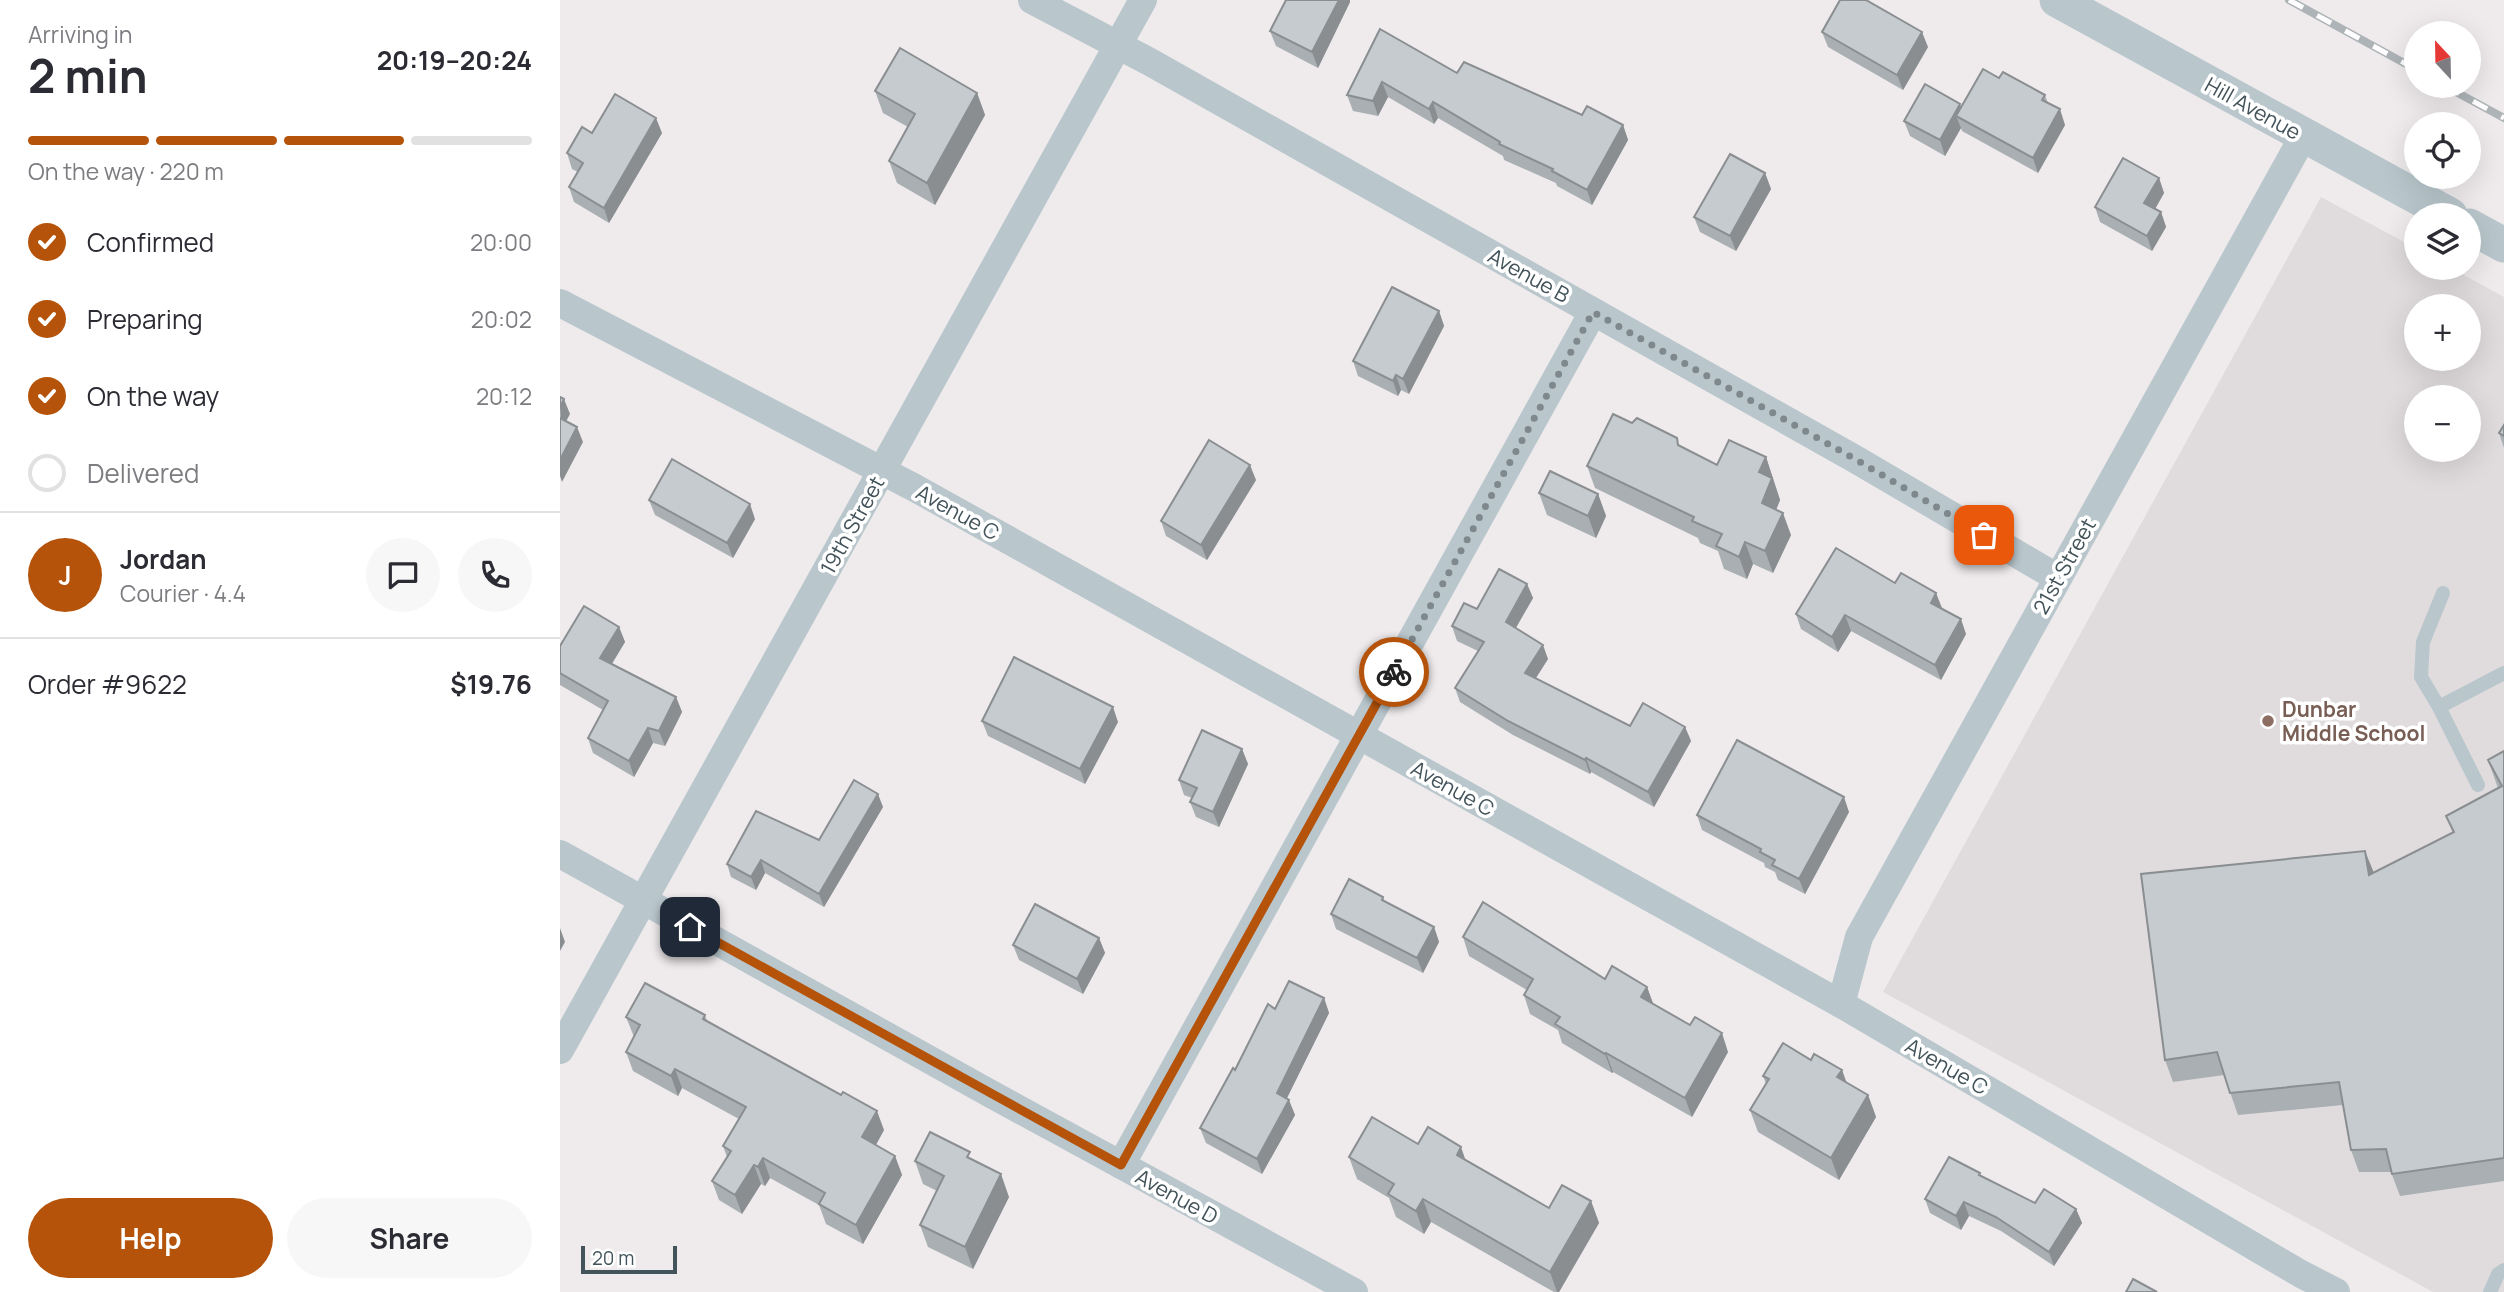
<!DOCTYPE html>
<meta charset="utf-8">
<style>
:root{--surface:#fff;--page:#f7f7f7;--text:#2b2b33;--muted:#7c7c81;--line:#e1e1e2;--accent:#b45309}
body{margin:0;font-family:Manrope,sans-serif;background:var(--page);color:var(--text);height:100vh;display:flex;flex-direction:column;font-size:26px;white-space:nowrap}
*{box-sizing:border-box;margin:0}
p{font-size:23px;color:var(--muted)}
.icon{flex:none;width:38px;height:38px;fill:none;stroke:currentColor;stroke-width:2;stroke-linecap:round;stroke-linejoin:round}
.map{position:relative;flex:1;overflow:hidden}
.side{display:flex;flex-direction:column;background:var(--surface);width:560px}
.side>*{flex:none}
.needle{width:46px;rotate:338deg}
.fabs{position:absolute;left:1844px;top:21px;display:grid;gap:14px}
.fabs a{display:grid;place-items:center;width:77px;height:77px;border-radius:50%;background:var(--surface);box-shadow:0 7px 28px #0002;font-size:35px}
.scale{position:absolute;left:21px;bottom:18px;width:96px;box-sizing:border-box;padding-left:7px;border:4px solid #43535a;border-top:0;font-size:19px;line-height:24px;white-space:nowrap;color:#43535a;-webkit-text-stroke:5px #fff;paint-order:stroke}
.pin{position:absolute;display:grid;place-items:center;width:60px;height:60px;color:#fff;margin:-30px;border-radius:14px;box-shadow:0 4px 10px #0006}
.courier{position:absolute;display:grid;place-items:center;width:70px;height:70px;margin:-35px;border:5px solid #b45309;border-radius:50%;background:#fff;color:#222;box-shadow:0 2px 9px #0007}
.head em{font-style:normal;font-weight:700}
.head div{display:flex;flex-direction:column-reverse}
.head{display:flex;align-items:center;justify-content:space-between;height:119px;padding:0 28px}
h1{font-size:46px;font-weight:700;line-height:52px}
.bar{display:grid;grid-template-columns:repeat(4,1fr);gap:10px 7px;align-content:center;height:84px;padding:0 28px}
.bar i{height:9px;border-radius:5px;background:var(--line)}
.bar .selected{background:var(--accent)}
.bar p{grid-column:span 4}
.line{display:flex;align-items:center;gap:18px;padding:0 28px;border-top:2px solid var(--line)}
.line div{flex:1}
.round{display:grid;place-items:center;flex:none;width:74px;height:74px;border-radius:37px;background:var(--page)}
ol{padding:0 28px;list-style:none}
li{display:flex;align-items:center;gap:21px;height:77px}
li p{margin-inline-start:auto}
li .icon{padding:7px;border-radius:50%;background:var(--accent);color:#fff;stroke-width:4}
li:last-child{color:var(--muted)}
li i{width:38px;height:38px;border:4px solid var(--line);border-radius:50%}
.button{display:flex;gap:14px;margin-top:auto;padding:14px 28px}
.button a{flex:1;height:80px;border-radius:42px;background:var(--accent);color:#fff;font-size:28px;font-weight:700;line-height:80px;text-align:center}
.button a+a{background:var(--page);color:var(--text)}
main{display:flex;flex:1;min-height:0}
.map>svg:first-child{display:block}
</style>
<main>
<section class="side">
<div class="head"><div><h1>2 min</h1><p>Arriving in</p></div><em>20:19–20:24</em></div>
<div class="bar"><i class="selected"></i><i class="selected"></i><i class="selected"></i><i></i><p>On the way · 220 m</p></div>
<ol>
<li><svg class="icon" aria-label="check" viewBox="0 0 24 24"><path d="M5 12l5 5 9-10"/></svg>Confirmed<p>20:00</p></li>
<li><svg class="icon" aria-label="check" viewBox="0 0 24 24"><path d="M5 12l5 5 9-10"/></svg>Preparing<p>20:02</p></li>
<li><svg class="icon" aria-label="check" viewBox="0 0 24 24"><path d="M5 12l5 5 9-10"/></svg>On the way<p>20:12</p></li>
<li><i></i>Delivered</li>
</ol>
<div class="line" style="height:126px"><b class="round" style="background:var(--accent);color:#fff">J</b><div><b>Jordan</b><p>Courier · 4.4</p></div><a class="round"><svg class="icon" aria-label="chat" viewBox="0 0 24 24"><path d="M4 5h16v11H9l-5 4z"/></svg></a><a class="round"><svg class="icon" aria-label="phone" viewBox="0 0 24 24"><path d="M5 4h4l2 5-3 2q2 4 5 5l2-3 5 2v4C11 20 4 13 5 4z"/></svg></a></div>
<div class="line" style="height:91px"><div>Order #9622</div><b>$19.76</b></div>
<div class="button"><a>Help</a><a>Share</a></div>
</section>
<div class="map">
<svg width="1944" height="1292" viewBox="0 0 1944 1292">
<rect width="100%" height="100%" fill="#efebec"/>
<!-- education -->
<path fill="#e0dcde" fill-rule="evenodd" d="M1761,197l96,52v19h34l53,29v995h-71l-550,-300zM1857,306h52v53h-52zM1857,397h52v53h-52z"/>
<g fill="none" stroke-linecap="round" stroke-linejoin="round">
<!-- service -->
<g stroke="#b9c7cd" stroke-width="14">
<polyline points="1879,707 1861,677 1863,642 1883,593"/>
<polyline points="1918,785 1879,707 1944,673"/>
<polyline points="1930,1292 1938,1274 1944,1270"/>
</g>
<!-- minor -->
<g stroke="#b9c7cd" stroke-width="28">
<polyline points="472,0 590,62 1295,459 1498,578"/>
<polyline points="0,303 355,488 1281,1004 1741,1274 1776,1292"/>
<polyline points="0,854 431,1094 794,1292"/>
<polyline points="1281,1004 1299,937 1744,135"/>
<polyline points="0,1050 583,0"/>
<polyline points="561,1165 1033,312"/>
</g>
<!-- tertiary -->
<g stroke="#b9c7cd" stroke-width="35">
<polyline points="1497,0 1890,215"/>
<polyline points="1909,226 1944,245"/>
</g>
<defs>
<g id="rail">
<polyline points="1729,0 1857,70"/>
<polyline points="1885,86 1944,118"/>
</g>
</defs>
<!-- rail casing -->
<use href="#rail" stroke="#adb3b7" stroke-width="8"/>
<!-- rail -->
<use href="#rail" stroke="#fff" stroke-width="5" stroke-dasharray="16" stroke-linecap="butt"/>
</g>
<!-- wall -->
<g fill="#a9afb2">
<polygon points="726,0 790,0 790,2 758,68 716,46 710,31"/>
<polygon points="820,29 897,73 1022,115 1063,125 1068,140 1032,205 997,186 996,183 944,160 943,156 878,118 874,124 828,97 818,116 793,111 787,95"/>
<polygon points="1262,32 1368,47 1343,90 1268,47"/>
<polygon points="1439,78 1485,95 1488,103 1505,125 1478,173 1402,131 1401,128 1385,156 1350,136 1344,121 1401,107"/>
<polygon points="315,91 417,93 425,115 375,205 337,183 329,161 348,127 323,113"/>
<polygon points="32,133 102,133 49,223 14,202 9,187 18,172 12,169 7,153"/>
<polygon points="1205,173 1211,189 1176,251 1140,232 1134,217"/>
<polygon points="1599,178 1604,193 1595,209 1601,212 1606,227 1592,251 1540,222 1535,207"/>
<polygon points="879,311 884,326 849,394 841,390 838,396 798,376 793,361"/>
<polygon points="1944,425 1944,448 1939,433"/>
<polygon points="1120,447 1157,465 1206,457 1220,500 1216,510 1231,535 1213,573 1193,564 1187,579 1164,569 1158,551 1140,543 1138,538 1035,488 1027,466"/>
<polygon points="696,480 647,560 606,536 601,521"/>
<polygon points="979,493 1038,494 1046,516 1036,538 987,515"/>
<polygon points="89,500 195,519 173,558 95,515"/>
<polygon points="1335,583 1376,593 1381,609 1406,634 1381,680 1291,631 1278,652 1241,629 1236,614"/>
<polygon points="967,584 973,598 956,628 988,659 976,678 1070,726 1125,727 1131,741 1094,807 1031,772 1030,774 953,735 900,702 895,688 918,651 897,641 892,626 917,609"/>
<polygon points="59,627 65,642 52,664 116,697 122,712 105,746 93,743 74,777 33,753 28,738 43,710 0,685 0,646"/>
<polygon points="422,721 558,722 525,784 428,736"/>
<polygon points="682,749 688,764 659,827 636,817 630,802 632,798 624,795 619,780"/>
<polygon points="1944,751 1944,1181 1840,1196 1831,1172 1799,1172 1791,1150 1783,1105 1678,1115 1664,1075 1613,1082 1605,1060 1813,873 1893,833 1886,816 1938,788 1928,760"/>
<polygon points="323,807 264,907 205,873 196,890 171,877 167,864 259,840"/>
<polygon points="1289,812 1245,894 1218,880 1215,872 1205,867 1204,863 1142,830 1137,815"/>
<polygon points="823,897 825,902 874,927 879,942 863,973 776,929 771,914"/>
<polygon points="903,937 1045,979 1087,987 1093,1004 1168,1052 1132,1117 1053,1072 1052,1073 1002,1043 998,1030 970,1014 964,995 967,990 909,956"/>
<polygon points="539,938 545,953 523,994 459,960 453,945"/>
<polygon points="764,998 769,1013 727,1098 735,1115 702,1174 646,1143 640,1128 675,1070 715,1009"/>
<polygon points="145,1015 147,1021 324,1130 316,1145 335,1156 342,1175 303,1244 266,1224 259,1205 210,1178 205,1186 201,1184 182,1214 159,1200 152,1181 167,1157 163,1146 179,1119 122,1088 118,1096 73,1071 66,1052 74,1037 66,1017"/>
<polygon points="1251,1060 1282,1070 1286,1082 1308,1095 1316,1117 1279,1180 1198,1132 1190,1110 1206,1084 1203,1076"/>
<polygon points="858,1144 905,1159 989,1208 1031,1201 1039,1223 999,1292 994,1292 871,1222 864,1234 836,1217 829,1198 797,1179 789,1157"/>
<polygon points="413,1160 449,1197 413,1269 368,1247 360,1225 377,1191 363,1184 355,1161"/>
<polygon points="1421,1176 1475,1203 1516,1209 1522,1223 1494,1266 1441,1231 1409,1216 1401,1230 1370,1213 1365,1199"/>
</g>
<!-- shaded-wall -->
<g fill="#8a8e91">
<polygon points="779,0 790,0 790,2 758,68 752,52"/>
<polygon points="1362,32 1368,47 1343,90 1337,75"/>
<polygon points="822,82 828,97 818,116 813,101"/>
<polygon points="417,93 425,115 375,205 367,183"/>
<polygon points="873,102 878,118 874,124 869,109"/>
<polygon points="1400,104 1405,119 1396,116 1401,128 1385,156 1380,140"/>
<polygon points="1500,109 1505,125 1478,173 1473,158"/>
<polygon points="96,118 102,133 49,223 44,208"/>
<polygon points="1063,125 1068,140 1032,205 1027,190"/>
<polygon points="1205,173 1211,189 1176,251 1170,236"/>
<polygon points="1599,178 1604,193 1590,218 1584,203"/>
<polygon points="1601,212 1606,227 1592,251 1587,236"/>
<polygon points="879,311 884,326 849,394 843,379"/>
<polygon points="836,375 841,390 838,396 833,381"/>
<polygon points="4,399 10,414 1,431 0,407"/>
<polygon points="17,427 23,442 2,482 0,476 0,460"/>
<polygon points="1206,457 1220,500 1210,525 1202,503 1199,472"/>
<polygon points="690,465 696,480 647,560 641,545"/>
<polygon points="1038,494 1046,516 1036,538 1028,516"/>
<polygon points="190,504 195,519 173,558 167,543"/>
<polygon points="1223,513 1231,535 1213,573 1205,551"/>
<polygon points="1185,542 1193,564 1187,579 1179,557"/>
<polygon points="967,584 973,598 951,636 946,622"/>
<polygon points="1376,593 1382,608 1376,618 1371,603"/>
<polygon points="1285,615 1291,631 1278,652 1272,637"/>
<polygon points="1401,619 1406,634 1381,680 1375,665"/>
<polygon points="59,627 65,642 46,673 40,658"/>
<polygon points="983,645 988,659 970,687 965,673"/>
<polygon points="116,697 122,712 105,746 99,731"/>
<polygon points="553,707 558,722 525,784 520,769"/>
<polygon points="1125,727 1131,741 1094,807 1088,792"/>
<polygon points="88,728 93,743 74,777 69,761"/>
<polygon points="682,749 688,764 659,827 653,812"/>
<polygon points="1026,758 1031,772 1030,774 1025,760"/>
<polygon points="318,794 323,807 264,907 259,894"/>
<polygon points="1284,797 1289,812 1245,894 1239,879"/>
<polygon points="1805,851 1814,873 1809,875"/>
<polygon points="201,860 205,873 196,890 191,877"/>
<polygon points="874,927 879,942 863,973 857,958"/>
<polygon points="0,928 5,942 0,951"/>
<polygon points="539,938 545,953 523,994 517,979"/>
<polygon points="1087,987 1094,1006 1081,997"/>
<polygon points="764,998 769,1013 722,1108 717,1093"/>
<polygon points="1162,1033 1168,1052 1132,1117 1125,1098"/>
<polygon points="1046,1053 1053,1072 1052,1073 1045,1054"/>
<polygon points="115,1069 122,1088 118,1096 111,1076"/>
<polygon points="1282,1070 1290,1092 1277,1077"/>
<polygon points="1308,1095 1316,1117 1279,1180 1271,1158"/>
<polygon points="729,1100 735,1115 702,1174 697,1159"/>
<polygon points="317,1111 324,1130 309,1157 302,1137"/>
<polygon points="901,1147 909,1170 897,1155"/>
<polygon points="335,1156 342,1175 303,1244 296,1225"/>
<polygon points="203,1158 210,1178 205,1186 198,1167"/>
<polygon points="194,1165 201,1184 182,1214 175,1195"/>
<polygon points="441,1174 449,1197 413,1269 405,1247"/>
<polygon points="863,1199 871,1222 864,1234 856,1211"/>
<polygon points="1031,1201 1039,1223 999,1292 997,1292 990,1272"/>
<polygon points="1404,1202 1409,1216 1401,1230 1396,1216"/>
<polygon points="1516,1209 1522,1223 1494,1266 1489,1252"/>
</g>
<!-- building -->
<g fill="#c5cbcf" stroke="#8a8e91" stroke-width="2">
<polygon points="726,0 779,0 752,52 710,31"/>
<polygon points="1280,0 1306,0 1362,32 1337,75 1262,32"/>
<polygon points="820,29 897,73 904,62 1022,115 1027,106 1063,125 1027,190 992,171 993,169 939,144 940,142 873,102 869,109 822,82 813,101 787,95"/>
<polygon points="340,48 417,93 367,183 329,161 355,114 315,91"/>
<polygon points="1423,69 1439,78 1443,72 1485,95 1482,100 1500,109 1473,158 1396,116"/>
<polygon points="1365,84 1400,104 1380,140 1344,121"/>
<polygon points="55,94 96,118 44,208 9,187 23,163 7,153 22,127 32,133"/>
<polygon points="1170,154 1205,173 1170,236 1134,217"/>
<polygon points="1563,158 1599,178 1584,203 1601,212 1587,236 1535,207"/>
<polygon points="832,287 879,311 843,379 836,375 833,381 793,361"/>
<polygon points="0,397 4,399 0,407"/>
<polygon points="1053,414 1072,423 1077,418 1117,438 1118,445 1157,465 1169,440 1206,457 1199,472 1212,478 1202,503 1223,513 1205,551 1185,542 1179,557 1156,546 1162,534 1132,521 1134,517 1027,466"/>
<polygon points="0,418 17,427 0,460"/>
<polygon points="1944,425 1944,436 1939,433"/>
<polygon points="649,440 690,465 641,545 601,521"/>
<polygon points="112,459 190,504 167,543 89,500"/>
<polygon points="990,471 1038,494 1028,516 979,493"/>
<polygon points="1276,548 1335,583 1341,573 1376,593 1371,603 1401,619 1375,665 1285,615 1272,637 1236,614"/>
<polygon points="939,569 967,584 946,622 983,645 965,673 1070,726 1083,703 1125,727 1088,792 1026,758 1025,760 948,721 895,688 924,642 892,626 904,603 917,609"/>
<polygon points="24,606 59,627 40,658 116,697 99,731 88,728 69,761 28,738 48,701 0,673 0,646"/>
<polygon points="454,657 553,707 520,769 422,721"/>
<polygon points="642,730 682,749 653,812 630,802 637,788 619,780"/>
<polygon points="1177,740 1284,797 1239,879 1212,865 1215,860 1200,852 1201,849 1137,815"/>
<polygon points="1944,751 1944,1158 1832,1174 1826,1149 1791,1150 1779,1082 1670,1093 1657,1052 1605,1060 1581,874 1805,851 1809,875 1894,832 1886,816 1942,786 1928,760"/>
<polygon points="294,780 318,794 259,894 201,860 191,877 167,864 196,811 259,840"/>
<polygon points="789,879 823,897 822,900 874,927 857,958 771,914"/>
<polygon points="923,902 1045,979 1052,966 1087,987 1081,997 1130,1025 1135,1017 1162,1033 1125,1098 1046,1053 1045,1054 995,1024 1000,1017 964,995 973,979 903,937"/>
<polygon points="475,904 539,938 517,979 453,945"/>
<polygon points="729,981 764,998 717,1093 729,1100 697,1159 640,1128 673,1068 675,1070 708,1004 715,1009"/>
<polygon points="85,983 145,1015 143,1019 281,1095 283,1092 317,1111 302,1137 335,1156 296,1225 259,1204 265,1193 203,1158 198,1167 194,1165 175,1195 152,1181 171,1151 163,1146 186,1107 115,1069 111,1076 66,1052 80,1025 66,1017"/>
<polygon points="1223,1043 1251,1060 1254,1054 1282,1070 1277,1077 1308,1095 1271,1158 1190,1110 1209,1079 1203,1076"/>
<polygon points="812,1117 858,1144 868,1127 901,1147 897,1155 989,1208 1002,1185 1031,1201 990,1272 863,1199 856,1211 828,1194 834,1184 789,1157"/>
<polygon points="370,1132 410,1152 407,1157 441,1174 405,1247 360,1225 384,1176 355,1161"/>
<polygon points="1389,1157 1420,1173 1419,1175 1475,1203 1484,1189 1516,1209 1489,1252 1436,1217 1404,1202 1396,1216 1365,1199"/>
<polygon points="1573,1279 1597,1292 1566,1292"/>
</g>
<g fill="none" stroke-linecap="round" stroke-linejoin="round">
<!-- done -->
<polyline stroke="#7f888d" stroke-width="7" stroke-dasharray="0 12.6" points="834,672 1033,312 1295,459 1424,535"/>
<!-- route -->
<polyline stroke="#b45309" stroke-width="9" points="130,927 561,1165 834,672"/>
</g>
<!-- markers -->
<circle fill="#8d6e63" stroke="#fff" stroke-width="2.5" cx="1708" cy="721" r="7"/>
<g text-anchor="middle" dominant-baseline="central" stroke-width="7" stroke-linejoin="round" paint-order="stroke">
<!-- street labels -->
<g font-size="21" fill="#43535a" stroke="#fff">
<text transform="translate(1693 108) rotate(29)">Hill Avenue</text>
<text transform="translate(969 275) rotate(29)">Avenue B</text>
<text transform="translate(398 512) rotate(29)">Avenue C</text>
<text transform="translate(292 525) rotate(-61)">19th Street</text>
<text transform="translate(1504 566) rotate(-61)">21st Street</text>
<text transform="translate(893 788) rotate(29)">Avenue C</text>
<text transform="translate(1387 1066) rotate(30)">Avenue C</text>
<text transform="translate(617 1196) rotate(29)">Avenue D</text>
</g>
<!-- education labels -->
<g font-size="21" font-weight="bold" fill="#785e54" stroke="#fff" text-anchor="start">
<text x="1722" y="709">Dunbar<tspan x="1722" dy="24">Middle School</tspan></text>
</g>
</g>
</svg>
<div class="fabs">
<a><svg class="needle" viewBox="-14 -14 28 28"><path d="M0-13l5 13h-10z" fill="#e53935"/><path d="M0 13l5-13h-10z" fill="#7c7c81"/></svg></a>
<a><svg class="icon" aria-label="locate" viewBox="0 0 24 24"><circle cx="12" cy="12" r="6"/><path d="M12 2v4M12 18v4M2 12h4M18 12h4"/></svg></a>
<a><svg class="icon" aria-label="layers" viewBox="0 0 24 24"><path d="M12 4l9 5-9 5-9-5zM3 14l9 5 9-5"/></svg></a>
<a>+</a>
<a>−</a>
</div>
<div class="scale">20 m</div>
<div class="pin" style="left:1424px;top:535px;background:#ea580c"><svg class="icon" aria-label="bag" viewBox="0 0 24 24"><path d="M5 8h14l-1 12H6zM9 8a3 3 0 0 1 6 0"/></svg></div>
<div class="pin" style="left:130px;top:927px;background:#1f2937"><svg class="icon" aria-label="home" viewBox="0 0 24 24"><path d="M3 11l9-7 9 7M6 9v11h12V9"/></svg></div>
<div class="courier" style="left:834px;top:672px"><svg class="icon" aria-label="bike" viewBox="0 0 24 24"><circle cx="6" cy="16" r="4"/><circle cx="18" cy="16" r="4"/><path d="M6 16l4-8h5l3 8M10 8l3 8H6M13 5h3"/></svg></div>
</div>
</main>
